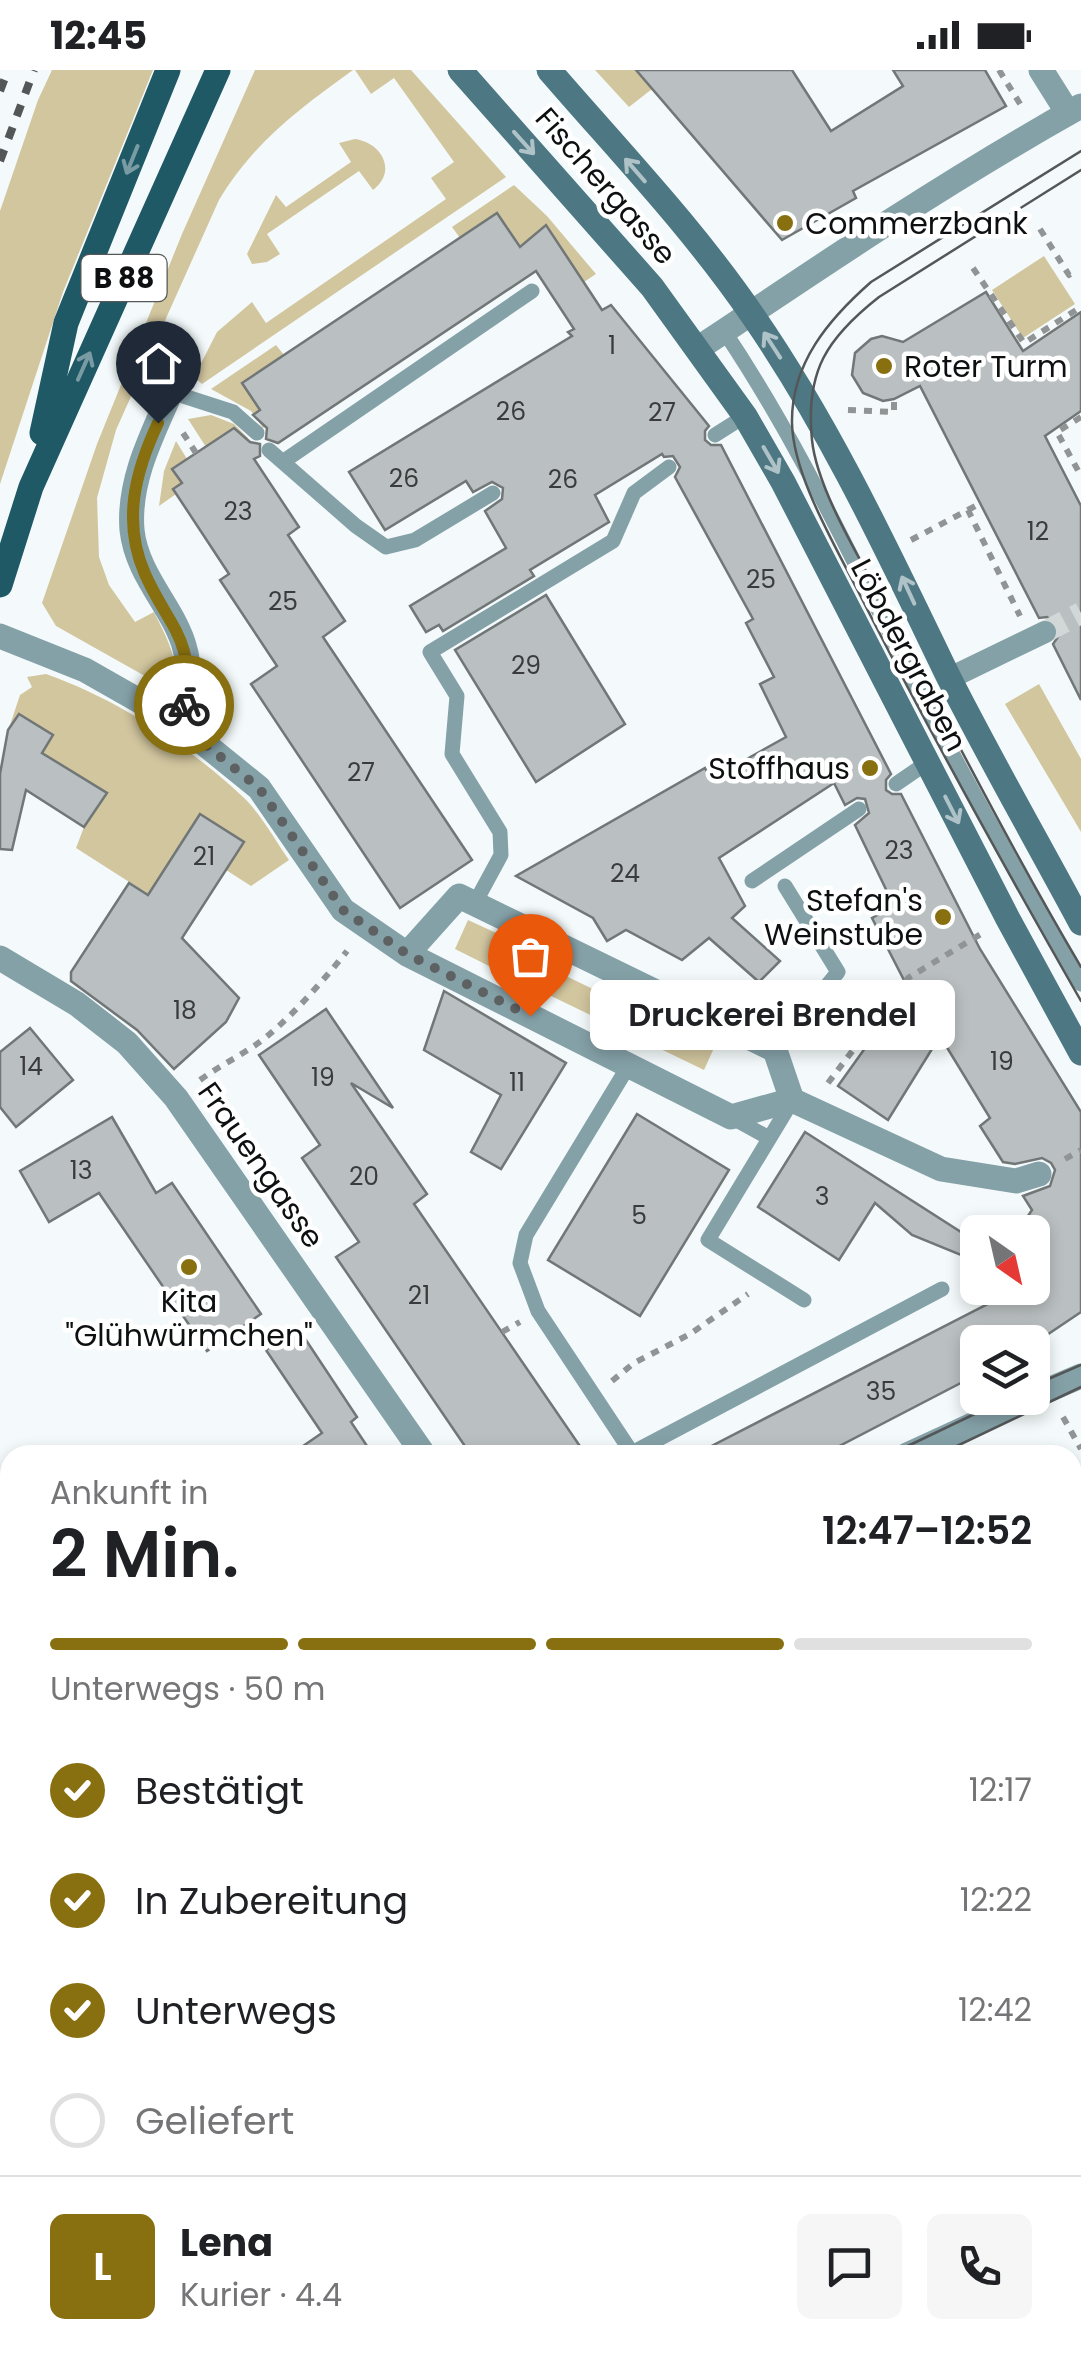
<!DOCTYPE html>
<html lang="de">
<meta charset="utf-8">
<style>
:root{--surface:#fff;--page:#f6f6f6;--text:#202124;--muted:#757577;--line:#e0e0e0;--accent:#886f0f}
body{margin:0;font-family:Poppins,sans-serif;background:var(--page);color:var(--text);height:100vh;display:flex;flex-direction:column;font-size:38px;white-space:nowrap}
*{box-sizing:border-box;margin:0}
p{font-size:32px;color:var(--muted)}
.icon{flex:none;width:55px;height:55px;fill:none;stroke:currentColor;stroke-width:2;stroke-linecap:round;stroke-linejoin:round}
.map{position:relative;flex:1;overflow:hidden}
.details{position:absolute;left:0px;top:1375px;width:1082px;height:932px;display:flex;flex-direction:column;background:var(--surface);border-radius:30px 30px 0 0;box-shadow:0 5px 15px #0003}
.details>*{flex:none}
.needle{width:65px;rotate:146deg}
.controls{position:absolute;left:960px;top:1145px;display:grid;gap:20px}
.controls a{display:grid;place-items:center;width:90px;height:90px;border-radius:15px;background:var(--surface);box-shadow:0 5px 15px #0003;font-size:50px}
.pin{position:absolute;display:grid;place-items:center;width:85px;height:85px;color:#fff;margin:-102px -42px;border-radius:50% 50% 50% 0;rotate:-45deg;box-shadow:0 0 10px #0007}
.pin .icon{rotate:45deg}
.courier{position:absolute;display:grid;place-items:center;width:100px;height:100px;margin:-50px;border:8px solid #886f0f;border-radius:50%;background:#fff;color:#222;box-shadow:0 2px 12px #0007}
.bubble{position:absolute;height:70px;border-radius:15px;background:var(--surface);box-shadow:0 5px 15px #0003;font-size:32px;font-weight:600;line-height:70px;text-align:center}
.headline em{font-style:normal;font-weight:600}
.headline div{display:flex;flex-direction:column-reverse}
.headline{display:flex;align-items:center;justify-content:space-between;height:170px;padding:0 50px}
h1{font-size:65px;font-weight:600;line-height:75px}
.bar{display:grid;grid-template-columns:repeat(4,1fr);gap:15px 10px;align-content:center;height:120px;padding:0 50px}
.bar i{height:12px;border-radius:8px;background:var(--line)}
.bar .selected{background:var(--accent)}
.bar p{grid-column:span 4}
.line{display:flex;align-items:center;gap:25px;padding:0 50px;border-top:2px solid var(--line)}
.line div{flex:1}
.round{display:grid;place-items:center;flex:none;width:105px;height:105px;border-radius:15px;background:var(--page)}
ol{padding:0 50px;list-style:none}
li{display:flex;align-items:center;gap:30px;height:110px}
li p{margin-inline-start:auto}
li .icon{padding:10px;border-radius:50%;background:var(--accent);color:#fff;stroke-width:4}
li:last-child{color:var(--muted)}
li i{width:55px;height:55px;border:5px solid var(--line);border-radius:50%}
.status{display:flex;justify-content:space-between;align-items:center;height:70px;padding:0 50px;background:var(--surface);direction:ltr}
.status svg{height:28px;fill:currentColor}
.map>svg:first-child{display:block}
</style>
<div class="status"><b>12:45</b><svg viewBox="0 0 49 12"><path d="M0 12V9h3v3zM5 12V6h3v6zM10 12V3h3v9zM15 12V0h3v12zM26 1h20v11H26zM47 4h2v5h-2z"/></svg></div>
<div class="map">
<svg width="1081" height="2306" viewBox="0 0 1081 2306">
<rect width="100%" height="100%" fill="#f4fafb"/>
<!-- green -->
<g fill="#d2c69f">
<polygon points="52,0 153,0 63,222 0,414 0,141 38,30"/>
<path d="M255,0h98c-55,40 -98,71 -134,130l-103,230 -19,68 2,59 10,28 26,37 19,-10c11,22 22,42 23,68l-9,9 -112,-63 -14,-23 55,-159 85,-210z"/>
<polygon points="355,0 411,0 506,107 202,314 194,307 217,262 252,232 266,253 446,129 431,108 454,92 394,8 371,24"/>
<polygon points="595,0 635,0 652,19 629,37"/>
<path d="M355,69c28,4 42,33 18,51l-14,-19 -92,63 13,20 -13,8 -15,2 -5,-10 29,-59 10,12 65,-45 -12,-19z"/>
<polygon points="514,115 547,146 596,204 584,212 546,155 520,177 497,143 460,168 452,157"/>
<polygon points="1044,186 1075,234 1023,268 992,220"/>
<polygon points="276,275 284,285 242,313 270,354 263,358 251,341 211,319"/>
<polygon points="211,345 234,354 248,368 231,381 206,377 188,349"/>
<polygon points="176,371 187,389 173,399 182,413 173,419 176,424 159,436 164,401"/>
<path d="M46,604c71,25 143,72 197,123 18,17 32,43 46,63l-38,26 -25,-16 17,-28 -43,-27 -52,79 -72,-46 8,-21 23,-34 -65,-40 11,-19 -34,-20 -11,17 12,-36 12,-8 -5,-10z"/>
<polygon points="1039,614 1081,689 1081,762 1005,634"/>
<polygon points="468,850 505,867 491,897 455,879"/>
<polygon points="525,886 714,978 704,1000 514,908"/>
<polygon points="0,1664 10,1690 10,1731 0,1703"/>
<polygon points="0,2008 10,2031 10,2290 0,2299"/>
<polygon points="59,2298 142,2298 147,2306 67,2306"/>
<polygon points="287,2298 335,2298 344,2306 292,2306"/>
</g>
<!-- building -->
<g fill="#babfc1" stroke="#717677" stroke-width="2.5">
<polygon points="636,0 792,0 831,61 903,16 893,0 985,0 1006,36 853,121 856,128 782,170"/>
<polygon points="497,143 520,177 546,155 602,240 611,235 709,356 705,361 705,370 711,375 721,375 891,704 886,710 886,720 892,724 901,724 980,879 1081,1042 1081,1242 1032,1275 978,1272 978,1304 822,1385 694,1385 1003,1226 996,1218 1032,1218 1032,1162 1017,1162 1032,1140 1023,1126 1050,1116 1055,1100 1051,1093 1042,1088 1015,1094 1003,1092 980,1056 990,1048 940,966 888,1050 838,1016 908,918 872,848 894,836 855,755 869,743 865,729 857,728 845,735 834,713 719,788 745,836 732,848 780,891 759,912 709,868 682,890 626,860 607,871 593,848 516,806 705,698 711,709 786,667 760,614 774,607 746,553 753,549 675,407 680,397 673,386 664,387 662,384 595,425 609,452 530,500 534,506 443,561 439,555 426,562 410,536 506,478 485,441 502,429 503,418 492,412 473,422 466,411 385,460 349,402 572,266 568,262 574,259 536,201 278,373 266,369 267,358 253,345 260,340 242,313"/>
<polygon points="986,222 1023,281 1081,242 1081,341 1045,366 1081,436 1081,630 1053,574 1060,564 1058,555 1047,547 1039,548 920,316 894,329 883,331 863,323 852,305 855,283 871,269 882,266 903,272"/>
<polygon points="234,358 250,372 260,374 260,386 254,389 299,457 288,465 345,551 323,567 472,790 400,838 251,614 277,596 220,510 229,504 173,419 182,413 172,399"/>
<polygon points="546,525 625,654 536,712 455,580"/>
<polygon points="19,644 53,665 42,683 107,723 84,757 26,720 12,780 0,779 0,704 8,660"/>
<polygon points="200,744 244,772 182,868 239,928 226,952 174,999 137,960 71,911 71,902 129,813 148,825"/>
<polygon points="444,921 566,993 501,1099 471,1082 501,1025 424,980"/>
<polygon points="326,939 393,1038 351,1013 427,1124 414,1134 586,1385 471,1385 336,1187 359,1172 302,1088 320,1075 259,985"/>
<polygon points="30,958 73,1010 16,1057 0,1037 0,982"/>
<polygon points="637,1044 729,1100 640,1246 548,1190"/>
<polygon points="112,1047 156,1123 172,1113 261,1244 207,1281 99,1123 49,1152 20,1101"/>
<polygon points="805,1062 978,1173 978,1192 912,1165 875,1133 839,1190 758,1137"/>
<polygon points="298,1258 357,1347 351,1352 373,1385 290,1385 322,1363 266,1280"/>
</g>
<g fill="none" stroke-linecap="round" stroke-linejoin="round">
<!-- pedestrian-tunnel -->
<polyline stroke="#d2d7d8" stroke-width="22" stroke-dasharray="22 11" stroke-linecap="butt" points="1045,562 1081,543"/>
<!-- path -->
<g stroke="#909495" stroke-width="6" stroke-dasharray="8 8" stroke-linecap="butt">
<polyline points="999,0 1022,37"/>
<polyline points="1040,159 1069,205 1075,201"/>
<polyline points="973,198 1024,273 1081,237"/>
<polyline points="848,340 894,342 894,329"/>
<polyline points="1081,347 1057,362 1081,406"/>
<polyline points="183,363 196,383"/>
<polyline points="968,440 981,433"/>
<polyline points="911,470 968,440 1020,546"/>
<path d="M200,1010c18,-13 36,-22 54,-34 29,-19 71,-67 93,-95"/>
<polyline points="828,1013 908,908 981,864"/>
<polyline points="1065,1089 1081,1080"/>
<polyline points="502,1262 520,1252"/>
<polyline points="612,1311 634,1293 690,1264 748,1224"/>
<polyline points="1063,1347 1081,1379"/>
<polyline points="0,2124 10,2131"/>
<polyline points="0,2211 10,2212"/>
<polyline points="0,2252 10,2235"/>
</g>
<!-- service -->
<g stroke="#85a1a8" stroke-width="15">
<path d="M724,261c76,113 130,233 192,354 53,101 108,201 165,299"/>
<polyline points="171,322 233,342 257,363"/>
<polyline points="715,365 745,346"/>
<polyline points="269,380 356,456 386,477 415,470 493,423"/>
<polyline points="284,391 532,221"/>
<polyline points="896,714 928,692"/>
<polyline points="752,811 859,739"/>
<polyline points="475,833 501,785 500,762 452,684 457,626 430,582 613,471 634,423 669,397"/>
<polyline points="775,980 838,902 785,816"/>
<polyline points="629,995 526,1165 520,1193 538,1241 632,1383 942,1219"/>
<polyline points="792,1031 708,1170 804,1230"/>
<polyline points="731,1047 769,1068"/>
<polyline points="0,1976 10,1998"/>
<polyline points="161,2298 167,2306"/>
<polyline points="13,2306 21,2298"/>
</g>
<!-- pedestrian -->
<polyline stroke="#85a1a8" stroke-width="22" points="950,608 1045,562"/>
<!-- minor -->
<g stroke="#85a1a8" stroke-width="25">
<polyline points="1041,0 1068,43"/>
<path d="M171,322c-19,43 -43,89 -39,138 5,47 43,79 53,119 7,25 0,50 -5,75"/>
<polyline points="0,566 85,600 180,654 259,718 343,840 407,884 731,1047 792,1030 775,980 459,826 407,884"/>
<polyline points="0,888 77,934 127,973 176,1028 424,1385"/>
<polyline points="792,1030 941,1099 1016,1111 1039,1104"/>
<polyline points="1032,1327 1081,1306"/>
<polyline points="907,1385 1031,1328"/>
<polyline points="1072,1451 1081,1441"/>
<polyline points="588,2298 601,2306"/>
</g>
<!-- tertiary -->
<g stroke="#85a1a8" stroke-width="25">
<path d="M699,278c125,-84 251,-169 382,-242"/>
<polyline points="0,1957 10,1952"/>
</g>
<!-- secondary -->
<g stroke="#4d7782" stroke-width="25">
<polyline points="460,0 652,217 745,346 783,412 1008,849 1081,983"/>
<path d="M549,0c69,80 144,158 204,246 78,113 135,236 195,360 42,83 89,165 133,247"/>
</g>
<!-- primary -->
<g stroke="#205966" stroke-width="25">
<polyline points="42,363 66,253 168,0"/>
<polyline points="0,515 31,417 218,0"/>
<polyline points="0,1551 10,1579"/>
<polyline points="696,2298 708,2306"/>
</g>
<!-- tram -->
<g stroke="#545758" stroke-width="2.5">
<path d="M1081,81l-210,131c-42,37 -80,81 -79,141 1,54 46,127 70,176 69,136 143,269 219,402"/>
<path d="M1081,100l-202,127c-52,41 -74,74 -67,143 5,51 53,127 77,173 63,119 124,239 192,354"/>
<polyline points="1032,1316 1081,1295"/>
<polyline points="889,1385 1008,1328"/>
<polyline points="938,1385 1081,1317"/>
<polyline points="0,1934 10,1929"/>
<polyline points="0,1973 10,1968"/>
</g>
<!-- rail -->
<g stroke="#545758" stroke-width="8" stroke-dasharray="12 12" stroke-linecap="butt">
<polyline points="0,21 8,0"/>
<polyline points="0,91 34,0"/>
<polyline points="0,1761 10,1789"/>
<polyline points="0,1826 10,1851"/>
<polyline points="231,2298 237,2306"/>
<polyline points="262,2298 268,2306"/>
</g>
</g>
<!-- one-way arrows -->
<defs><path id="oneway-shaft" d="M-6 0H5M1.5-3L5.5 0L1.5 3" fill="none" stroke-width="1.6" stroke-linecap="round" stroke-linejoin="round" transform="scale(2.5)"/></defs>
<g stroke="#afc2c7">
<use href="#oneway-shaft" transform="translate(524 73) rotate(48)"/>
<use href="#oneway-shaft" transform="translate(635 100) rotate(-131)"/>
<use href="#oneway-shaft" transform="translate(772 275) rotate(-123)"/>
<use href="#oneway-shaft" transform="translate(771 390) rotate(60)"/>
<use href="#oneway-shaft" transform="translate(908 520) rotate(-115)"/>
<use href="#oneway-shaft" transform="translate(952 740) rotate(63)"/>
</g>
<g stroke="#799ba3">
<use href="#oneway-shaft" transform="translate(132 90) rotate(112)"/>
<use href="#oneway-shaft" transform="translate(84 296) rotate(-66)"/>
</g>
<g fill="none" stroke-linecap="round" stroke-linejoin="round">
<!-- done -->
<polyline stroke="#5e6162" stroke-width="10" stroke-dasharray="0 18" points="184,635 180,654 259,718 343,840 407,884 530,946"/>
<!-- route -->
<path stroke="#886f0f" stroke-width="12" d="M158,353c-23,49 -36,99 -13,151 24,54 51,65 39,131"/>
</g>
<!-- markers -->
<g fill="#886f0f" stroke="#fff" stroke-width="4">
<circle cx="785" cy="153" r="10"/>
<circle cx="884" cy="296" r="10"/>
<circle cx="870" cy="698" r="10"/>
<circle cx="943" cy="847" r="10"/>
<circle cx="189" cy="1197" r="10"/>
</g>
<g text-anchor="middle" dominant-baseline="central" stroke-width="9" stroke-linejoin="round" paint-order="stroke">
<!-- number labels -->
<g font-size="25" fill="#393b3c">
<text x="612" y="275">1</text>
<text x="511" y="341">26</text>
<text x="662" y="342">27</text>
<text x="404" y="408">26</text>
<text x="563" y="409">26</text>
<text x="238" y="441">23</text>
<text x="1038" y="461">12</text>
<text x="761" y="509">25</text>
<text x="283" y="531">25</text>
<text x="526" y="595">29</text>
<text x="361" y="702">27</text>
<text x="899" y="780">23</text>
<text x="204" y="786">21</text>
<text x="625" y="803">24</text>
<text x="185" y="940">18</text>
<text x="1002" y="991">19</text>
<text x="31" y="996">14</text>
<text x="323" y="1007">19</text>
<text x="517" y="1012">11</text>
<text x="81" y="1100">13</text>
<text x="364" y="1106">20</text>
<text x="822" y="1126">3</text>
<text x="639" y="1145">5</text>
<text x="419" y="1225">21</text>
<text x="881" y="1321">35</text>
</g>
<!-- shield labels -->
<rect fill="#fff" stroke="#565758" stroke-width="2.5" x="81.5" y="185" width="85" height="46" rx="8"/>
<g font-size="28" font-weight="bold" fill="#0e0f10">
<text x="124" y="208">B 88</text>
</g>
<!-- street labels -->
<g font-size="30" fill="#0e0f10" stroke="#fff">
<text transform="translate(606 116) rotate(49)">Fischergasse</text>
<text transform="translate(909 585) rotate(62)">Löbdergraben</text>
<text transform="translate(261 1095) rotate(55)">Frauengasse</text>
</g>
<!-- poi labels -->
<g font-size="30" fill="#0e0f10" stroke="#fff" text-anchor="start">
<text x="805" y="153">Commerzbank</text>
<text x="904" y="296">Roter Turm</text>
<text x="850" y="698" text-anchor="end">Stoffhaus</text>
<text x="923" y="830" text-anchor="end">Stefan's<tspan x="923" dy="34">Weinstube</tspan></text>
<text x="189" y="1231" text-anchor="middle">Kita<tspan x="189" dy="34">"Glühwürmchen"</tspan></text>
</g>
</g>
</svg>
<div class="controls">
<a><svg class="needle" viewBox="-14 -14 28 28"><path d="M0-13l5 13h-10z" fill="#e53935"/><path d="M0 13l5-13h-10z" fill="#757577"/></svg></a>
<a><svg class="icon" aria-label="layers" viewBox="0 0 24 24"><path d="M12 4l9 5-9 5-9-5zM3 14l9 5 9-5"/></svg></a>
</div>
<div class="pin" style="left:530px;top:946px;background:#ea580c"><svg class="icon" aria-label="bag" viewBox="0 0 24 24"><path d="M5 8h14l-1 12H6zM9 8a3 3 0 0 1 6 0"/></svg></div>
<div class="pin" style="left:158px;top:353px;background:#1f2937"><svg class="icon" aria-label="home" viewBox="0 0 24 24"><path d="M3 11l9-7 9 7M6 9v11h12V9"/></svg></div>
<div class="courier" style="left:184px;top:635px"><svg class="icon" aria-label="bike" viewBox="0 0 24 24"><circle cx="6" cy="16" r="4"/><circle cx="18" cy="16" r="4"/><path d="M6 16l4-8h5l3 8M10 8l3 8H6M13 5h3"/></svg></div>
<div class="bubble" style="left:590px;top:910px;width:365px">Druckerei Brendel</div>
<section class="details">
<div class="headline"><div><h1>2 Min.</h1><p>Ankunft in</p></div><em>12:47–12:52</em></div>
<div class="bar"><i class="selected"></i><i class="selected"></i><i class="selected"></i><i></i><p>Unterwegs · 50 m</p></div>
<ol>
<li><svg class="icon" aria-label="check" viewBox="0 0 24 24"><path d="M5 12l5 5 9-10"/></svg>Bestätigt<p>12:17</p></li>
<li><svg class="icon" aria-label="check" viewBox="0 0 24 24"><path d="M5 12l5 5 9-10"/></svg>In Zubereitung<p>12:22</p></li>
<li><svg class="icon" aria-label="check" viewBox="0 0 24 24"><path d="M5 12l5 5 9-10"/></svg>Unterwegs<p>12:42</p></li>
<li><i></i>Geliefert</li>
</ol>
<div class="line" style="height:180px"><b class="round" style="background:var(--accent);color:#fff">L</b><div><b>Lena</b><p>Kurier · 4.4</p></div><a class="round"><svg class="icon" aria-label="chat" viewBox="0 0 24 24"><path d="M4 5h16v11H9l-5 4z"/></svg></a><a class="round"><svg class="icon" aria-label="phone" viewBox="0 0 24 24"><path d="M5 4h4l2 5-3 2q2 4 5 5l2-3 5 2v4C11 20 4 13 5 4z"/></svg></a></div>
</section>
</div>
